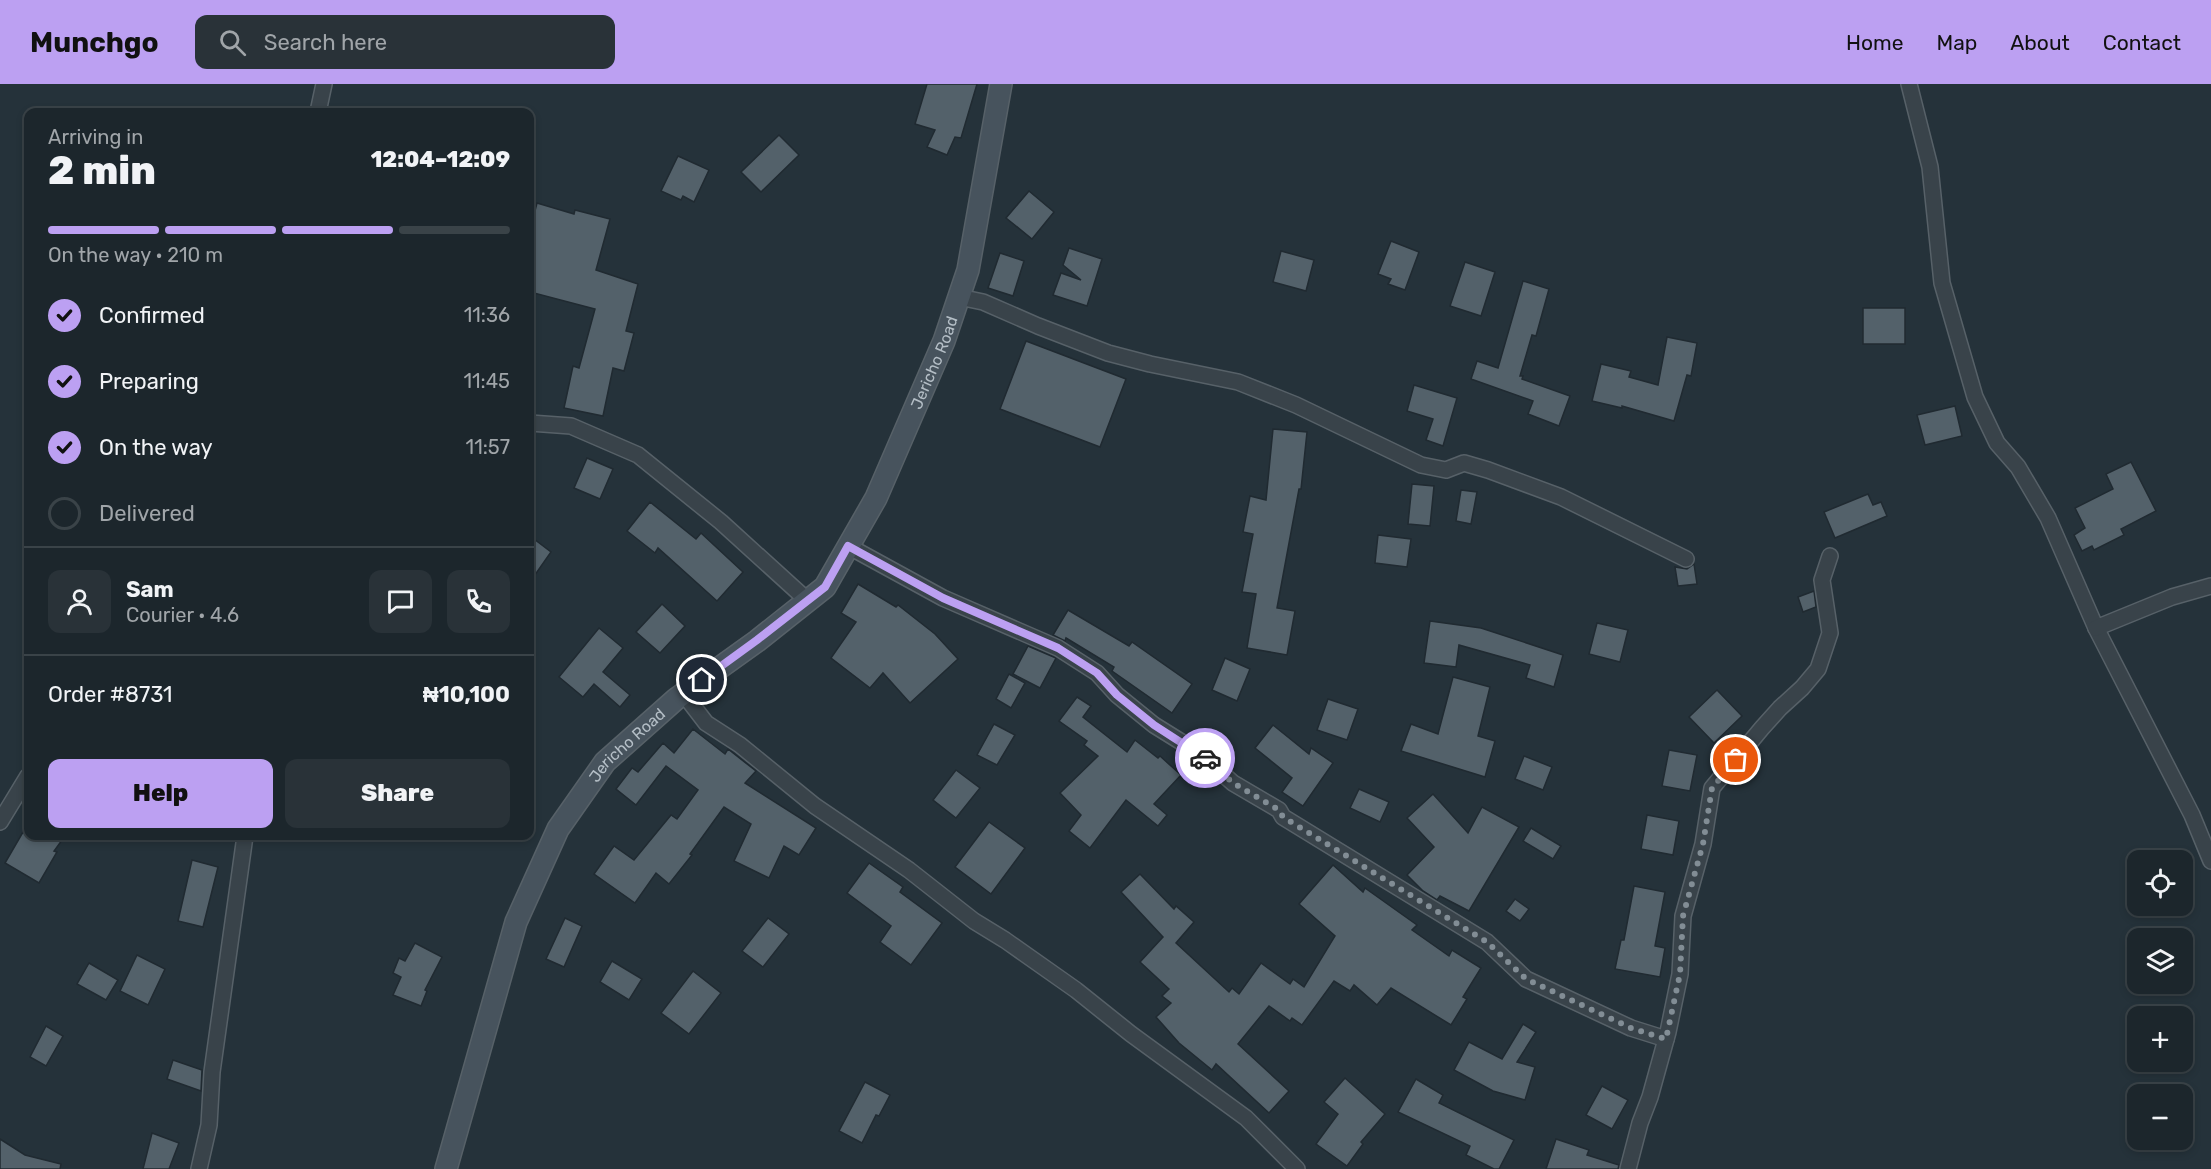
<!DOCTYPE html>
<meta charset="utf-8">
<style>
:root{--surface:#1c262c;--page:#293238;--text:#f1f3f6;--muted:#a0a5a9;--line:#3a4348;--accent:#bca0f2}
body{margin:0;font-family:Rubik,sans-serif;background:var(--page);color:var(--text);height:100vh;display:flex;flex-direction:column;font-size:22px;white-space:nowrap}
*{box-sizing:border-box;margin:0}
p{font-size:20px;color:var(--muted)}
.icon{flex:none;width:33px;height:33px;fill:none;stroke:currentColor;stroke-width:2;stroke-linecap:round;stroke-linejoin:round}
.map{position:relative;flex:1;overflow:hidden}
.sheet{position:absolute;left:24px;top:24px;width:510px;height:732px;display:flex;flex-direction:column;background:var(--surface);border-radius:12px;box-shadow:0 3px 9px #0003,0 0 0 2px var(--line)}
.sheet>*{flex:none}
.tools{position:absolute;left:2127px;top:766px;display:grid;gap:12px}
.tools a{display:grid;place-items:center;width:66px;height:66px;border-radius:12px;background:var(--surface);box-shadow:0 3px 9px #0003,0 0 0 2px var(--line);font-size:30px}
.pin{position:absolute;display:grid;place-items:center;width:51px;height:51px;color:#fff;margin:-26px;border:3px solid #fff;border-radius:50%;box-shadow:0 2px 6px #0007}
.courier{position:absolute;display:grid;place-items:center;width:60px;height:60px;margin:-30px;border:4px solid #bca0f2;border-radius:50%;background:#fff;color:#222;box-shadow:0 2px 8px #0007}
.summary em{font-style:normal;font-weight:800}
.summary div{display:flex;flex-direction:column-reverse}
.summary{display:flex;align-items:center;justify-content:space-between;height:102px;padding:0 24px}
h1{font-size:39px;font-weight:800;line-height:45px}
.bar{display:grid;grid-template-columns:repeat(4,1fr);gap:9px 6px;align-content:center;height:72px;padding:0 24px}
.bar i{height:8px;border-radius:4px;background:var(--line)}
.bar .selected{background:var(--accent)}
.bar p{grid-column:span 4}
.line{display:flex;align-items:center;gap:15px;padding:0 24px;border-top:2px solid var(--line)}
.line div{flex:1}
.round{display:grid;place-items:center;flex:none;width:63px;height:63px;border-radius:12px;background:var(--page)}
ol{padding:0 24px;list-style:none}
li{display:flex;align-items:center;gap:18px;height:66px}
li p{margin-inline-start:auto}
li .icon{padding:6px;border-radius:50%;background:var(--accent);color:#111;stroke-width:4}
li:last-child{color:var(--muted)}
li i{width:33px;height:33px;border:3px solid var(--line);border-radius:50%}
.primary-button{display:flex;gap:12px;margin-top:auto;padding:12px 24px}
.primary-button a{flex:1;height:69px;border-radius:12px;background:var(--accent);color:#111;font-size:24px;font-weight:800;line-height:69px;text-align:center}
.primary-button a+a{background:var(--page);color:var(--text)}
header{display:flex;align-items:center;gap:36px;box-sizing:border-box;height:84px;padding:0 30px;background:var(--accent);color:#111}
header strong{font-size:28px}
nav{display:flex;gap:33px;margin-inline-start:auto;font-size:21px}
.search{width:420px;height:54px;background:var(--page);display:flex;align-items:center;gap:15px;box-sizing:border-box;padding:0 21px;border-radius:12px;color:var(--muted);font-size:22px}
.map>svg:first-child{display:block}
</style>
<header>
<strong>Munchgo</strong>
<div class="search"><svg class="icon" aria-label="search" viewBox="0 0 24 24"><circle cx="10" cy="10" r="6"/><path d="M15 15l6 6"/></svg>Search here</div>
<nav><a>Home</a><a>Map</a><a>About</a><a>Contact</a></nav>
</header>
<div class="map">
<svg width="2211" height="1085" viewBox="0 0 2211 1085">
<rect width="100%" height="100%" fill="#25323a"/>
<!-- building -->
<g fill="#53616a" stroke="#202a31" stroke-width="1.5">
<polygon points="927,0 977,0 961,54 955,53 947,71 927,63 935,46 915,40"/>
<polygon points="779,51 799,71 761,108 741,88"/>
<polygon points="678,72 709,86 694,118 683,112 681,116 661,107"/>
<polygon points="1029,107 1054,128 1032,155 1006,134"/>
<polygon points="537,119 574,130 575,126 610,135 596,186 638,200 626,247 634,249 624,287 613,284 603,332 564,324 573,282 579,284 595,225 530,208 530,179 535,158 530,156 530,146"/>
<polygon points="1391,157 1419,168 1405,206 1388,200 1391,195 1378,190"/>
<polygon points="1069,164 1102,175 1087,222 1053,211 1061,189 1081,196 1063,181"/>
<polygon points="1281,167 1314,176 1306,207 1273,198"/>
<polygon points="1000,169 1024,177 1013,212 988,204"/>
<polygon points="1465,178 1495,188 1481,232 1450,222"/>
<polygon points="1523,197 1549,205 1536,252 1532,251 1520,292 1523,292 1522,295 1570,312 1559,342 1528,330 1533,317 1471,295 1477,277 1498,284"/>
<rect x="1863" y="224" width="42" height="36"/>
<polygon points="1667,253 1697,259 1691,292 1687,291 1674,337 1622,322 1622,324 1592,317 1601,280 1631,287 1629,293 1658,301"/>
<polygon points="1026,257 1126,295 1100,363 1000,325"/>
<polygon points="1414,301 1457,314 1443,362 1426,356 1433,335 1407,327"/>
<polygon points="1955,322 1962,352 1925,361 1917,331"/>
<polygon points="1273,345 1307,348 1301,405 1299,405 1277,524 1295,527 1287,571 1247,564 1256,510 1242,508 1253,450 1243,448 1250,412 1266,416"/>
<polygon points="587,374 613,385 600,415 574,404"/>
<polygon points="2131,378 2156,427 2121,445 2124,451 2094,466 2092,462 2082,467 2074,451 2085,444 2075,424 2113,405 2106,390"/>
<polygon points="1412,400 1434,402 1430,442 1408,440"/>
<polygon points="1461,406 1477,408 1471,440 1456,437"/>
<polygon points="1868,410 1873,421 1881,418 1887,432 1835,454 1824,428"/>
<polygon points="650,418 696,455 701,449 743,488 717,517 658,464 655,469 627,447"/>
<polygon points="1378,451 1411,455 1407,483 1375,479"/>
<polygon points="530,452 551,468 530,498"/>
<polygon points="1694,480 1697,500 1678,502 1675,483 1687,485"/>
<polygon points="858,500 896,523 898,521 935,550 958,575 910,619 883,589 870,604 831,574 856,538 841,529"/>
<polygon points="1814,507 1816,523 1803,528 1798,513"/>
<polygon points="662,520 685,542 660,569 636,548"/>
<polygon points="1068,526 1129,562 1132,558 1192,600 1172,629 1112,587 1114,583 1066,554 1065,557 1053,551"/>
<polygon points="1430,537 1481,544 1563,571 1554,603 1526,594 1530,581 1459,561 1456,583 1424,579"/>
<polygon points="1597,539 1628,546 1620,578 1589,570"/>
<polygon points="599,544 623,564 603,588 630,611 620,623 594,600 583,613 559,593"/>
<polygon points="1028,562 1056,574 1040,604 1013,590"/>
<polygon points="1225,574 1250,585 1237,617 1212,606"/>
<polygon points="1009,590 1025,599 1011,624 996,615"/>
<polygon points="1453,593 1490,603 1478,652 1495,657 1485,693 1401,667 1411,640 1438,650"/>
<polygon points="1717,606 1742,632 1714,659 1689,633"/>
<polygon points="1077,613 1091,622 1083,633 1127,668 1135,656 1158,674 1160,672 1181,691 1154,720 1167,731 1158,742 1126,716 1090,764 1069,747 1081,731 1060,709 1098,672 1084,661 1087,657 1059,637"/>
<polygon points="1328,615 1358,625 1347,656 1317,646"/>
<polygon points="994,640 1015,651 997,681 977,671"/>
<polygon points="1273,641 1309,670 1311,664 1333,679 1303,722 1282,708 1292,694 1255,664"/>
<polygon points="693,645 725,670 728,665 756,687 745,699 816,744 799,771 784,762 769,794 734,777 751,740 724,723 690,770 692,771 669,800 656,789 635,819 594,790 614,762 634,776 671,731 677,735 698,706 666,682 636,721 616,705 632,684 638,688 663,659 674,669"/>
<polygon points="1669,666 1697,671 1690,707 1662,702"/>
<polygon points="1524,672 1552,683 1543,706 1515,695"/>
<polygon points="956,686 980,704 956,734 933,716"/>
<polygon points="1359,705 1389,718 1380,738 1350,724"/>
<polygon points="1433,710 1468,749 1482,723 1519,743 1469,827 1440,812 1437,816 1423,807 1407,791 1434,763 1407,734"/>
<polygon points="1647,731 1679,737 1673,771 1641,765"/>
<polygon points="989,738 1025,764 991,810 955,783"/>
<polygon points="1531,744 1561,762 1553,775 1523,757"/>
<polygon points="23,748 28,752 65,752 54,767 57,768 39,799 5,779"/>
<polygon points="192,776 218,783 203,843 178,837"/>
<polygon points="869,779 903,803 900,808 942,839 911,881 880,858 891,842 847,809"/>
<polygon points="1333,781 1363,808 1365,804 1417,841 1412,846 1449,872 1452,866 1481,884 1463,913 1467,915 1451,941 1391,904 1377,921 1354,901 1350,907 1334,897 1302,941 1292,934 1290,937 1269,922 1238,960 1289,1007 1269,1029 1216,980 1212,986 1179,959 1156,933 1171,919 1162,912 1169,905 1140,878 1163,853 1121,808 1140,790 1174,825 1176,822 1194,838 1176,859 1229,908 1232,904 1239,910 1261,879 1290,900 1293,895 1304,903 1335,852 1299,820"/>
<polygon points="1634,802 1665,808 1655,862 1665,864 1660,893 1615,885 1621,856 1624,856"/>
<polygon points="1515,815 1529,825 1520,837 1506,827"/>
<polygon points="565,834 582,842 564,883 546,875"/>
<polygon points="768,834 789,850 763,883 742,867"/>
<polygon points="415,859 442,873 425,906 427,907 421,922 393,911 401,893 393,889 399,874 405,877"/>
<polygon points="137,871 165,885 148,921 120,907"/>
<polygon points="612,877 642,895 629,916 600,898"/>
<polygon points="89,879 118,896 106,916 77,900"/>
<polygon points="693,887 721,909 689,950 661,929"/>
<polygon points="1523,940 1536,948 1517,978 1535,983 1525,1016 1493,1007 1454,986 1469,958 1502,975"/>
<polygon points="46,942 63,952 46,982 30,973"/>
<polygon points="173,976 202,986 201,1007 167,995"/>
<polygon points="1345,994 1385,1030 1361,1058 1363,1060 1347,1082 1316,1060 1338,1030 1324,1018"/>
<polygon points="1416,995 1443,1011 1439,1019 1514,1056 1499,1085 1494,1085 1466,1071 1470,1062 1398,1028"/>
<polygon points="865,998 890,1011 879,1032 876,1031 862,1059 839,1047"/>
<polygon points="1602,1002 1628,1016 1612,1045 1586,1031"/>
<polygon points="152,1049 179,1059 169,1085 143,1085"/>
<polygon points="0,1055 25,1071 61,1080 60,1085 0,1085"/>
<polygon points="1556,1055 1589,1066 1587,1071 1619,1081 1618,1085 1546,1085"/>
</g>
<g fill="none" stroke-linecap="round" stroke-linejoin="round">
<defs>
<g id="street">
<polyline points="1909,0 1930,83 1942,199 1975,313 1997,359 2018,383 2048,434 2096,544 2192,731 2211,777"/>
<polyline points="318,28 324,0"/>
<polyline points="959,213 983,218 1038,242 1108,269 1150,280 1238,298 1296,321 1421,381 1446,386 1464,379 1488,386 1561,413 1686,475"/>
<polyline points="530,339 571,342 638,371 721,438 808,517"/>
<polyline points="848,462 943,514 1058,564 1097,589 1117,611 1154,641 1199,669 1233,699 1279,726 1283,733 1487,858 1526,895 1631,944 1666,955"/>
<polyline points="2096,544 2172,513 2211,502"/>
<polyline points="683,609 706,639 740,661 815,722 909,786 974,837 1005,856 1076,906 1131,950 1246,1034 1297,1085"/>
<polyline points="0,738 28,692"/>
<polyline points="199,1085 209,1041 212,988 245,752"/>
<polyline points="1628,1085 1640,1039 1650,1013 1668,948 1680,890 1683,832 1703,760 1712,704 1762,644 1780,624 1802,604 1818,585 1830,549 1822,496 1830,472"/>
</g>
<g id="secondary">
<path id="s1" d="M446,1085l70,-247 42,-93 47,-67 71,-63 81,-58 68,-54 51,-89 68,-157 24,-71 33,-186"/>
</g>
</defs>
<!-- street casing -->
<use href="#street" stroke="#576168" stroke-width="18"/>
<!-- secondary casing -->
<use href="#secondary" stroke="#576168" stroke-width="24"/>
<!-- street -->
<use href="#street" stroke="#39434a" stroke-width="15"/>
<!-- secondary -->
<use href="#secondary" stroke="#47535d" stroke-width="21"/>
</g>
<g fill="none" stroke-linecap="round" stroke-linejoin="round">
<!-- done -->
<polyline stroke="#828d95" stroke-width="6" stroke-dasharray="0 10.8" points="1205,674 1233,699 1279,726 1283,733 1487,858 1526,895 1631,944 1666,955 1680,890 1683,832 1703,760 1712,704 1736,676"/>
<!-- route -->
<polyline stroke="#bca0f2" stroke-width="8" points="702,596 757,556 825,503 848,462 943,514 1058,564 1097,589 1117,611 1154,641 1205,674"/>
</g>
<g text-anchor="middle" dominant-baseline="central" stroke-width="5" stroke-linejoin="round" paint-order="stroke">
<!-- street labels -->
<g font-size="16" fill="#b4bec6" stroke="#1e282f">
<text stroke="none"><textPath href="#s1" startOffset="972">Jericho Road</textPath></text>
<text stroke="none"><textPath href="#s1" startOffset="468">Jericho Road</textPath></text>
</g>
</g>
</svg>
<div class="tools">
<a><svg class="icon" aria-label="locate" viewBox="0 0 24 24"><circle cx="12" cy="12" r="6"/><path d="M12 2v4M12 18v4M2 12h4M18 12h4"/></svg></a>
<a><svg class="icon" aria-label="layers" viewBox="0 0 24 24"><path d="M12 4l9 5-9 5-9-5zM3 14l9 5 9-5"/></svg></a>
<a>+</a>
<a>−</a>
</div>
<div class="pin" style="left:1736px;top:676px;background:#ea580c"><svg class="icon" aria-label="bag" viewBox="0 0 24 24"><path d="M5 8h14l-1 12H6zM9 8a3 3 0 0 1 6 0"/></svg></div>
<div class="pin" style="left:702px;top:596px;background:#1f2937"><svg class="icon" aria-label="home" viewBox="0 0 24 24"><path d="M3 11l9-7 9 7M6 9v11h12V9"/></svg></div>
<div class="courier" style="left:1205px;top:674px"><svg class="icon" aria-label="car" viewBox="0 0 24 24"><path d="M5 17H2v-5l4-1 3-4h7l3 4 3 1v5h-3M9 17h6M6 11h13"/><circle cx="7" cy="17" r="2"/><circle cx="17" cy="17" r="2"/></svg></div>
<section class="sheet">
<div class="summary"><div><h1>2 min</h1><p>Arriving in</p></div><em>12:04–12:09</em></div>
<div class="bar"><i class="selected"></i><i class="selected"></i><i class="selected"></i><i></i><p>On the way · 210 m</p></div>
<ol>
<li><svg class="icon" aria-label="check" viewBox="0 0 24 24"><path d="M5 12l5 5 9-10"/></svg>Confirmed<p>11:36</p></li>
<li><svg class="icon" aria-label="check" viewBox="0 0 24 24"><path d="M5 12l5 5 9-10"/></svg>Preparing<p>11:45</p></li>
<li><svg class="icon" aria-label="check" viewBox="0 0 24 24"><path d="M5 12l5 5 9-10"/></svg>On the way<p>11:57</p></li>
<li><i></i>Delivered</li>
</ol>
<div class="line" style="height:108px"><a class="round"><svg class="icon" aria-label="person" viewBox="0 0 24 24"><circle cx="12" cy="8" r="4"/><path d="M4 21q1-7 8-7t8 7"/></svg></a><div><b>Sam</b><p>Courier · 4.6</p></div><a class="round"><svg class="icon" aria-label="chat" viewBox="0 0 24 24"><path d="M4 5h16v11H9l-5 4z"/></svg></a><a class="round"><svg class="icon" aria-label="phone" viewBox="0 0 24 24"><path d="M5 4h4l2 5-3 2q2 4 5 5l2-3 5 2v4C11 20 4 13 5 4z"/></svg></a></div>
<div class="line" style="height:78px"><div>Order #8731</div><b>₦10,100</b></div>
<div class="primary-button"><a>Help</a><a>Share</a></div>
</section>
</div>
